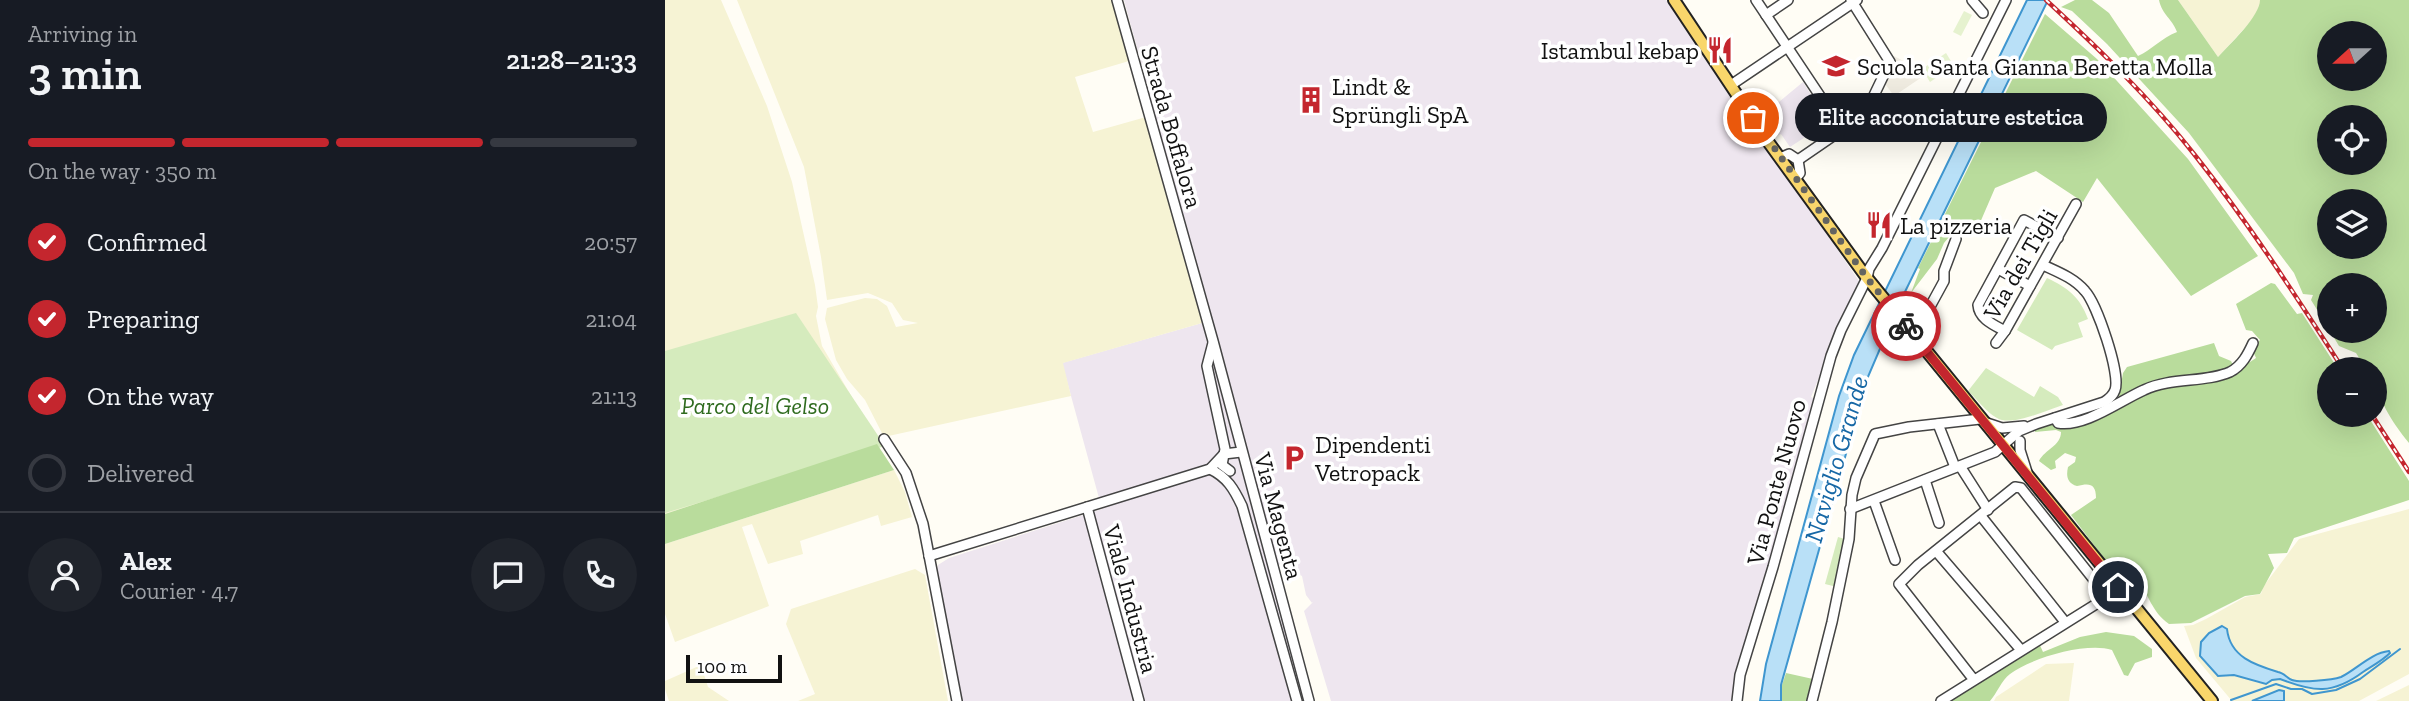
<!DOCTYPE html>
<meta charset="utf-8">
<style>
:root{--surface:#171b24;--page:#20242c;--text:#f1f3f6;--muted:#9ea1a6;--line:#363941;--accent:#c4262e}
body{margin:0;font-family:"Zilla Slab",serif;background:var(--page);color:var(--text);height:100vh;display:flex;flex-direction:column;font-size:26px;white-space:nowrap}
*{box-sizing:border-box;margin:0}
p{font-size:23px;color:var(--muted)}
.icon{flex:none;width:38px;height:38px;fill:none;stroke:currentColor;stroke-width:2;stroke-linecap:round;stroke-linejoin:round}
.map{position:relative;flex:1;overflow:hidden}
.drawer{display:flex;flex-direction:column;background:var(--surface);width:665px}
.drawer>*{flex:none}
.needle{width:46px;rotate:249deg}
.controls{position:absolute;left:1652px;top:21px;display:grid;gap:14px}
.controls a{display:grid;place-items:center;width:70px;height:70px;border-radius:50%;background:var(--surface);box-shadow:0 7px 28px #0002;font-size:35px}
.scale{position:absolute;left:21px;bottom:18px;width:96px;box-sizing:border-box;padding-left:7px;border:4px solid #111;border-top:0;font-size:19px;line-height:24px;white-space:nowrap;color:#111;-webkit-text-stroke:5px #fff;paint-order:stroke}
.pin{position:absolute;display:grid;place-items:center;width:60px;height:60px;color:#fff;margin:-30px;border:4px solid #fff;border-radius:50%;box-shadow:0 2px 7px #0007}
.courier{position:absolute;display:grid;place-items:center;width:70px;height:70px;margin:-35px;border:5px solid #c4262e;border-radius:50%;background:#fff;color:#222;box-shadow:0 2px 9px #0007}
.bubble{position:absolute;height:49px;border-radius:24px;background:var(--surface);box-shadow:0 7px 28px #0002;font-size:23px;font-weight:600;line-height:49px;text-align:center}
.summary em{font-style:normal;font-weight:600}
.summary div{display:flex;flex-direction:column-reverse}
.summary{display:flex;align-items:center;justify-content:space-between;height:119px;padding:0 28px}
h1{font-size:46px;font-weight:600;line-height:52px}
.bar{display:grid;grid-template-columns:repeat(4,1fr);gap:10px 7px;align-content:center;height:84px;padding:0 28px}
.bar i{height:9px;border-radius:5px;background:var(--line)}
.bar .current{background:var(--accent)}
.bar p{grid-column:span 4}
.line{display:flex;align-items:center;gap:18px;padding:0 28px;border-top:2px solid var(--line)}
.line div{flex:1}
.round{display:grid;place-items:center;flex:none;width:74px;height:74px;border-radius:37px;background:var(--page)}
ol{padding:0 28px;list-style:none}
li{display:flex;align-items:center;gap:21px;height:77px}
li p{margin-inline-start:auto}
li .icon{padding:7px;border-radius:50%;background:var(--accent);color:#fff;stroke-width:4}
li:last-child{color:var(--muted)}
li i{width:38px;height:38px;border:4px solid var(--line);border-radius:50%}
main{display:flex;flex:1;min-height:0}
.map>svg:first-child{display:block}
</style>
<main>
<section class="drawer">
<div class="summary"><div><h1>3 min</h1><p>Arriving in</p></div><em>21:28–21:33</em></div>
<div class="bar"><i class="current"></i><i class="current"></i><i class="current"></i><i></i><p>On the way · 350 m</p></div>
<ol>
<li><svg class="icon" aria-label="check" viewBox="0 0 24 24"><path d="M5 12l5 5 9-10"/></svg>Confirmed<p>20:57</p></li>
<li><svg class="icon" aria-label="check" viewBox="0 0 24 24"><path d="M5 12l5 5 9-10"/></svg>Preparing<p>21:04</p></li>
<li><svg class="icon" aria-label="check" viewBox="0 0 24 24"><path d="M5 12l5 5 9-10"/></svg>On the way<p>21:13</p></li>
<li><i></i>Delivered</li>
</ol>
<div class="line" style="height:126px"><a class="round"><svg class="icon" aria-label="person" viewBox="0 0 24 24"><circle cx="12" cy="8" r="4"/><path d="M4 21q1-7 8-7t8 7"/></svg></a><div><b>Alex</b><p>Courier · 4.7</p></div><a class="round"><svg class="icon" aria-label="chat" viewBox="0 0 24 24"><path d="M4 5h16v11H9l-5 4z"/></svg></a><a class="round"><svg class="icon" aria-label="phone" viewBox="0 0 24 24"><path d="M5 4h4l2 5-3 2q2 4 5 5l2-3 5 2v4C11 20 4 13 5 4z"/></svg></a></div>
</section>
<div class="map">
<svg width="1744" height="701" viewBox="0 0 1744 701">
<rect width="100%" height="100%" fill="#fffdf5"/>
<!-- industrial -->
<g fill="#eee6ef">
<polygon points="459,0 1001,0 1194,281 1146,397 1150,399 1138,448 1070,701 666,701 639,611 649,601 647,603 641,595 637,576 611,563"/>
<polygon points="1138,82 1163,122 1125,147 1116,134 1110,137 1096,117"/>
<polygon points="537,323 639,701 294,701 271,572 273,565 284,558 437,509 397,363"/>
</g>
<!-- farmland -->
<g fill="#f6f3d4">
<polygon points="0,0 56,0 102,106 127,182 150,285 153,307 151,316 157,346 208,433 212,444 0,514"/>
<polygon points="72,0 448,0 464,61 410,77 428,132 481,117 537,323 398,363 406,396 219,437 200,400 182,379 171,360 160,319 162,308 200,298 212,299 222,306 231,327 253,323 238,320 227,303 203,293 162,300 156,257 139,167"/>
<polygon points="1513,0 1595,0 1595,7 1588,19 1553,57"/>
<polygon points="229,470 240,492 247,517 216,526 213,515 135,541 138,554 103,564 87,524 77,527 104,606 10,642 0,614 0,544"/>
<polygon points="1744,509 1744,674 1694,701 1567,701 1531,658 1519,626 1528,625 1541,619 1580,597 1596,594 1598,587 1634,539"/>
<polygon points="250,569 260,575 283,701 133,701 150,694 121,624 126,609"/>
<polygon points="1409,663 1404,701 1329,701 1331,697 1381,664"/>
<polygon points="36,665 43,687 64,701 4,701 0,689 0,681"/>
<polygon points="1744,685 1744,701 1711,701"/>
</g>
<!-- green -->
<g fill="#d5ebbd">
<path d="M1382,278c21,10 33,19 41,41l-10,4 5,14 -28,9 -3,4 -35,-20z"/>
<polygon points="131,313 220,446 0,513 0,351"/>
<path d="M1321,368l48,29 6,-11 18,11 5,8c-16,5 -52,22 -66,13 -11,-6 -20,-19 -29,-27z"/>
<polygon points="1173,537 1180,539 1172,587 1160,584"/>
</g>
<!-- forest -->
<g fill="#b9dc9c" fill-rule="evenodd">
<path d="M1410,0h17l17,13 29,43c14,-6 23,-18 39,-24 -5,-14 -15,-17 -18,-32h19l40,57c12,-13 42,-41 42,-57h149v443c-17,-21 -34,-46 -34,-74h-9l-10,-16 -17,-7 -9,-15h45v-46h-46v44l-18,-29 2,-5 -10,-1 -9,-21 -105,-140 -82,-89 -35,-33 -11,-4zM1710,33v46h-46v-46zM1710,117v46h-46v-46zM1664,201h46v46h-46z"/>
<polygon points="1380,14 1432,59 1523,159 1593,256 1526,296 1432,178 1418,202 1371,171 1330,188 1311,232 1299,225 1293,226 1279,243 1272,259 1246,293 1255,269 1253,268"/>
<path d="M1606,283l4,1 22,30 5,-1 36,56h-9v46h38l42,66v19l-115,38 -7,15 -19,1 6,14 -14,26 -15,2 -54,27 -22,1c-18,-13 -19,-28 -32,-44l-18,-2 -48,-63 25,-17c0,-15 -7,-15 -19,-12 -10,-3 -11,-10 -9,-19l7,-5 1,-5 -11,-4 -10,8 1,7 -5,2 -12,-9c6,-12 22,-15 22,-29l-5,-2 -21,2v-3l19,-7 7,4 57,-24 5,-29 4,-6 87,-24 5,13 12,5 5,10 20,-13 -4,-9 8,-9 -8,-9 -6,-1 -10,-26z"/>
<polygon points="212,444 229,470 0,544 0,514"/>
<path d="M1441,632l28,4 18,13v8l-17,6 -7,13 -4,-1 -12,-25c-26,-8 -81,8 -102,24 -9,7 -13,19 -20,27h-46l94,-60 5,11 37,-15z"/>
<polygon points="1121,673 1148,679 1143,701 1117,701 1117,685"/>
</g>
<!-- pitch -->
<g fill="#e6f2cf">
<polygon points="1299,11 1307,15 1296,36 1288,32"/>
<polygon points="1281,53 1289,66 1265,82 1257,69"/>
</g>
<!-- plaza -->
<polygon fill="#f1ede2" points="1229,56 1250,67 1253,66 1260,75 1229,96 1218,81"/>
<!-- water -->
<g fill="#b9e0f7" stroke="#3f96cf" stroke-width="2">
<polygon points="1362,0 1383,0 1235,302 1202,379 1116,685 1116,701 1095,701 1101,664 1174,396 1189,355"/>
<path d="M1557,626l5,3c3,28 28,36 51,43 6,1 9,6 14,8 8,3 40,0 49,-3 16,-8 30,-24 48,-26l1,2c-8,8 -18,13 -27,19 -31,23 -49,20 -83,7l-8,1 -6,4 -32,-9 -16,1 -18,-20 1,-14 8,-9z"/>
<polygon points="1614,690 1619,691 1619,701 1587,701"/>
</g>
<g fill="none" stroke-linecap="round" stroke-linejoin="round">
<!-- stream -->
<polyline stroke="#3f96cf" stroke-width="2" points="1566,700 1611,684 1626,689 1637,689 1647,694 1671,690 1695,679 1735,649"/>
<defs>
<g id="minor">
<polyline points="452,0 548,341 644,701"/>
<polyline points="1091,0 1177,129"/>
<polyline points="1307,0 1318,13"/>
<polyline points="1101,15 1123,0"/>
<polyline points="1066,85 1192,0"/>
<polyline points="1115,158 1124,154 1133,160 1135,173 1130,179"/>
<polyline points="1133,160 1200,114 1225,62 1186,0"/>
<polyline points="1333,269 1365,286"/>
<path d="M1340,331c-11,-6 -26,-12 -27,-26l46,-85 34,18"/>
<polyline points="1249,336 1279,281 1279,271 1291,239"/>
<polyline points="548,343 542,366 560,449 557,465 565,471"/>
<polyline points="1331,343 1340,331 1411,204"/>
<path d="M1390,418l3,5c26,5 63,-23 86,-33 27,-13 61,-7 86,-18 12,-6 18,-18 23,-29"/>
<polyline points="1322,423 1337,428 1359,426"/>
<polyline points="1273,424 1290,467"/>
<polyline points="219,439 241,473 258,524 292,701"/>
<polyline points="1355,441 1355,450 1362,472"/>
<polyline points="1295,466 1323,510"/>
<path d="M545,469c17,8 24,20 32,37l55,195"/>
<polyline points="1260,480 1274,523"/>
<polyline points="1209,501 1230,560"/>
<polyline points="422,507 474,701"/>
<path d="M1185,509l145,-57 24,-21 17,-7 68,-22c5,-3 9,-6 11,-12 6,-16 -18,-86 -30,-99 -11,-13 -27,-19 -42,-26"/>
<polyline points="1316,516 1400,622"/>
<polyline points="1271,551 1356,650"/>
<polyline points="264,556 545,469 559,454 576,452"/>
<polyline points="1072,701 1075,675 1108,567 1166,356 1176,330 1202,278 1204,269 1217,248 1341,0"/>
<polyline points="1147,701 1167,622 1184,539 1187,495 1191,478 1210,434 1244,427 1315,419"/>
<polyline points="1276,701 1436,601 1441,595 1356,488 1350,487 1253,565 1234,584 1309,680"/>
</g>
<polyline id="major" points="1009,0 1104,143 1202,278 1547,701"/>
</defs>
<!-- minor casing -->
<use href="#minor" stroke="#444" stroke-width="12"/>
<!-- major casing -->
<use href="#major" stroke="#222" stroke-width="14"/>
<!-- minor -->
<use href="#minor" stroke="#fff" stroke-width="9"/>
<!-- major -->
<use href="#major" stroke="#f9d66b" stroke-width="10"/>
<defs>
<g id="rail">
<path d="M1381,0c52,48 104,98 148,154 54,68 102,142 149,215"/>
<polyline points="1707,415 1744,472"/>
</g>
</defs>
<!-- rail casing -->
<use href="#rail" stroke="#c4262e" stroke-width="4.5"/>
<!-- rail -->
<use href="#rail" stroke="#fff" stroke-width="2" stroke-dasharray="5" stroke-linecap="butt"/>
</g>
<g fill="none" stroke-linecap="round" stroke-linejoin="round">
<!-- done -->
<polyline stroke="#646461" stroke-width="7" stroke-dasharray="0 12.6" points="1088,118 1202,278 1241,326"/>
<!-- route -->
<polyline stroke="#c4262e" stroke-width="9" points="1241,326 1453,587"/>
</g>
<!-- icons -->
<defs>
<symbol id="restaurant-bare" viewBox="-9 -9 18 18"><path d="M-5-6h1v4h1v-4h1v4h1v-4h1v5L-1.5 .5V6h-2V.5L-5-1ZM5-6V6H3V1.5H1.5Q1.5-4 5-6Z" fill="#c4262e" stroke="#fff" stroke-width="2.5" paint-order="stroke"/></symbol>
<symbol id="school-bare" viewBox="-9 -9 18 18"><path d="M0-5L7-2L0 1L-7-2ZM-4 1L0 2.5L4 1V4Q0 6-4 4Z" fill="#c4262e" stroke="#fff" stroke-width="2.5" paint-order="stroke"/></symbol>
<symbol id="building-bare" viewBox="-9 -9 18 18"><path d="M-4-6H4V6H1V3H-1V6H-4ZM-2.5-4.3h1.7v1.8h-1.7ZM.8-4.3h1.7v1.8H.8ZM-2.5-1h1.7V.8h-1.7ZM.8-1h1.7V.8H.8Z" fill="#c4262e" stroke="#fff" stroke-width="2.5" paint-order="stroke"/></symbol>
<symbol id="parking-bare" viewBox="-9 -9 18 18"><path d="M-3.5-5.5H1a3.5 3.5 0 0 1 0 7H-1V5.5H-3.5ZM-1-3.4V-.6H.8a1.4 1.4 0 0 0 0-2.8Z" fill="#c4262e" stroke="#fff" stroke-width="2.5" paint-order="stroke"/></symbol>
</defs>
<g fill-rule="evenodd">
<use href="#restaurant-bare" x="1036" y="31" width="38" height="38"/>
<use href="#school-bare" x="1152" y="47" width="38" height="38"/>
<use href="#building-bare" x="627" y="81" width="38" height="38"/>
<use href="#restaurant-bare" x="1195" y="206" width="38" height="38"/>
<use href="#parking-bare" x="610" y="439" width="38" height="38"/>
</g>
<g text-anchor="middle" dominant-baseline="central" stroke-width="7" stroke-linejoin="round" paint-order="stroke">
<!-- poi labels -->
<g font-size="24" fill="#111" stroke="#fff" text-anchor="start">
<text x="1034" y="50" text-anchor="end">Istambul kebap</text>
<text x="1192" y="66">Scuola Santa Gianna Beretta Molla</text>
<text x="667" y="86">Lindt &amp;<tspan x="667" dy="28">Sprüngli SpA</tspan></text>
<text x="1235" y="225">La pizzeria</text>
<text x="650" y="444">Dipendenti<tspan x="650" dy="28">Vetropack</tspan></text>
</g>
<!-- street labels -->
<g font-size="24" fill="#111" stroke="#fff">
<text transform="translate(507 127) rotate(74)">Strada Boffalora</text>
<text transform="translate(1355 264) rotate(-60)">Via dei Tigli</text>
<text transform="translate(1111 482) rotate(-75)">Via Ponte Nuovo</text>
<text transform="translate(614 516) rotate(75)">Via Magenta</text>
<text transform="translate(466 599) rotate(75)">Viale Industria</text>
</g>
<!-- park labels -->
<g font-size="24" font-style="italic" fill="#2f6b1f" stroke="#fff">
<text x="90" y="405">Parco del Gelso</text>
</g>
<!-- water labels -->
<g font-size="26" font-style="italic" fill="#1768a6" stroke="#fff">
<text transform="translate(1171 459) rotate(-74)">Naviglio Grande</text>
</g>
</g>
</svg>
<div class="controls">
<a><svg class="needle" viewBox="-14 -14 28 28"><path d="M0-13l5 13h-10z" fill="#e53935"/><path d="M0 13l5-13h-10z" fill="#9ea1a6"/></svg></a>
<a><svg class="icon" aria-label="locate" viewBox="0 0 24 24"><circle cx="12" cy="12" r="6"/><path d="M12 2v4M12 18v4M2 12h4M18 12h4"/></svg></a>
<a><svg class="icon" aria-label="layers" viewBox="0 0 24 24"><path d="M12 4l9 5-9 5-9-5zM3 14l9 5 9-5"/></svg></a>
<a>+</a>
<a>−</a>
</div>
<div class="scale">100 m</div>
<div class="pin" style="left:1088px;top:118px;background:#ea580c"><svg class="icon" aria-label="bag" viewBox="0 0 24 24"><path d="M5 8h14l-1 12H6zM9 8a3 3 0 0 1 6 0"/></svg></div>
<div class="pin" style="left:1453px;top:587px;background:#1f2937"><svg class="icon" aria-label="home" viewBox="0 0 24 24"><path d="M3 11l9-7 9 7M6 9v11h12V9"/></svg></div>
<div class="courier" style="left:1241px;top:326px"><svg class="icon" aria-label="bike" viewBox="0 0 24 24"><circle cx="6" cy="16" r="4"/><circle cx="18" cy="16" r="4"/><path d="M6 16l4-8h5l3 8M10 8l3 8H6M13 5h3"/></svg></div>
<div class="bubble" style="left:1130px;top:93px;width:312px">Elite acconciature estetica</div>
</div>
</main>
